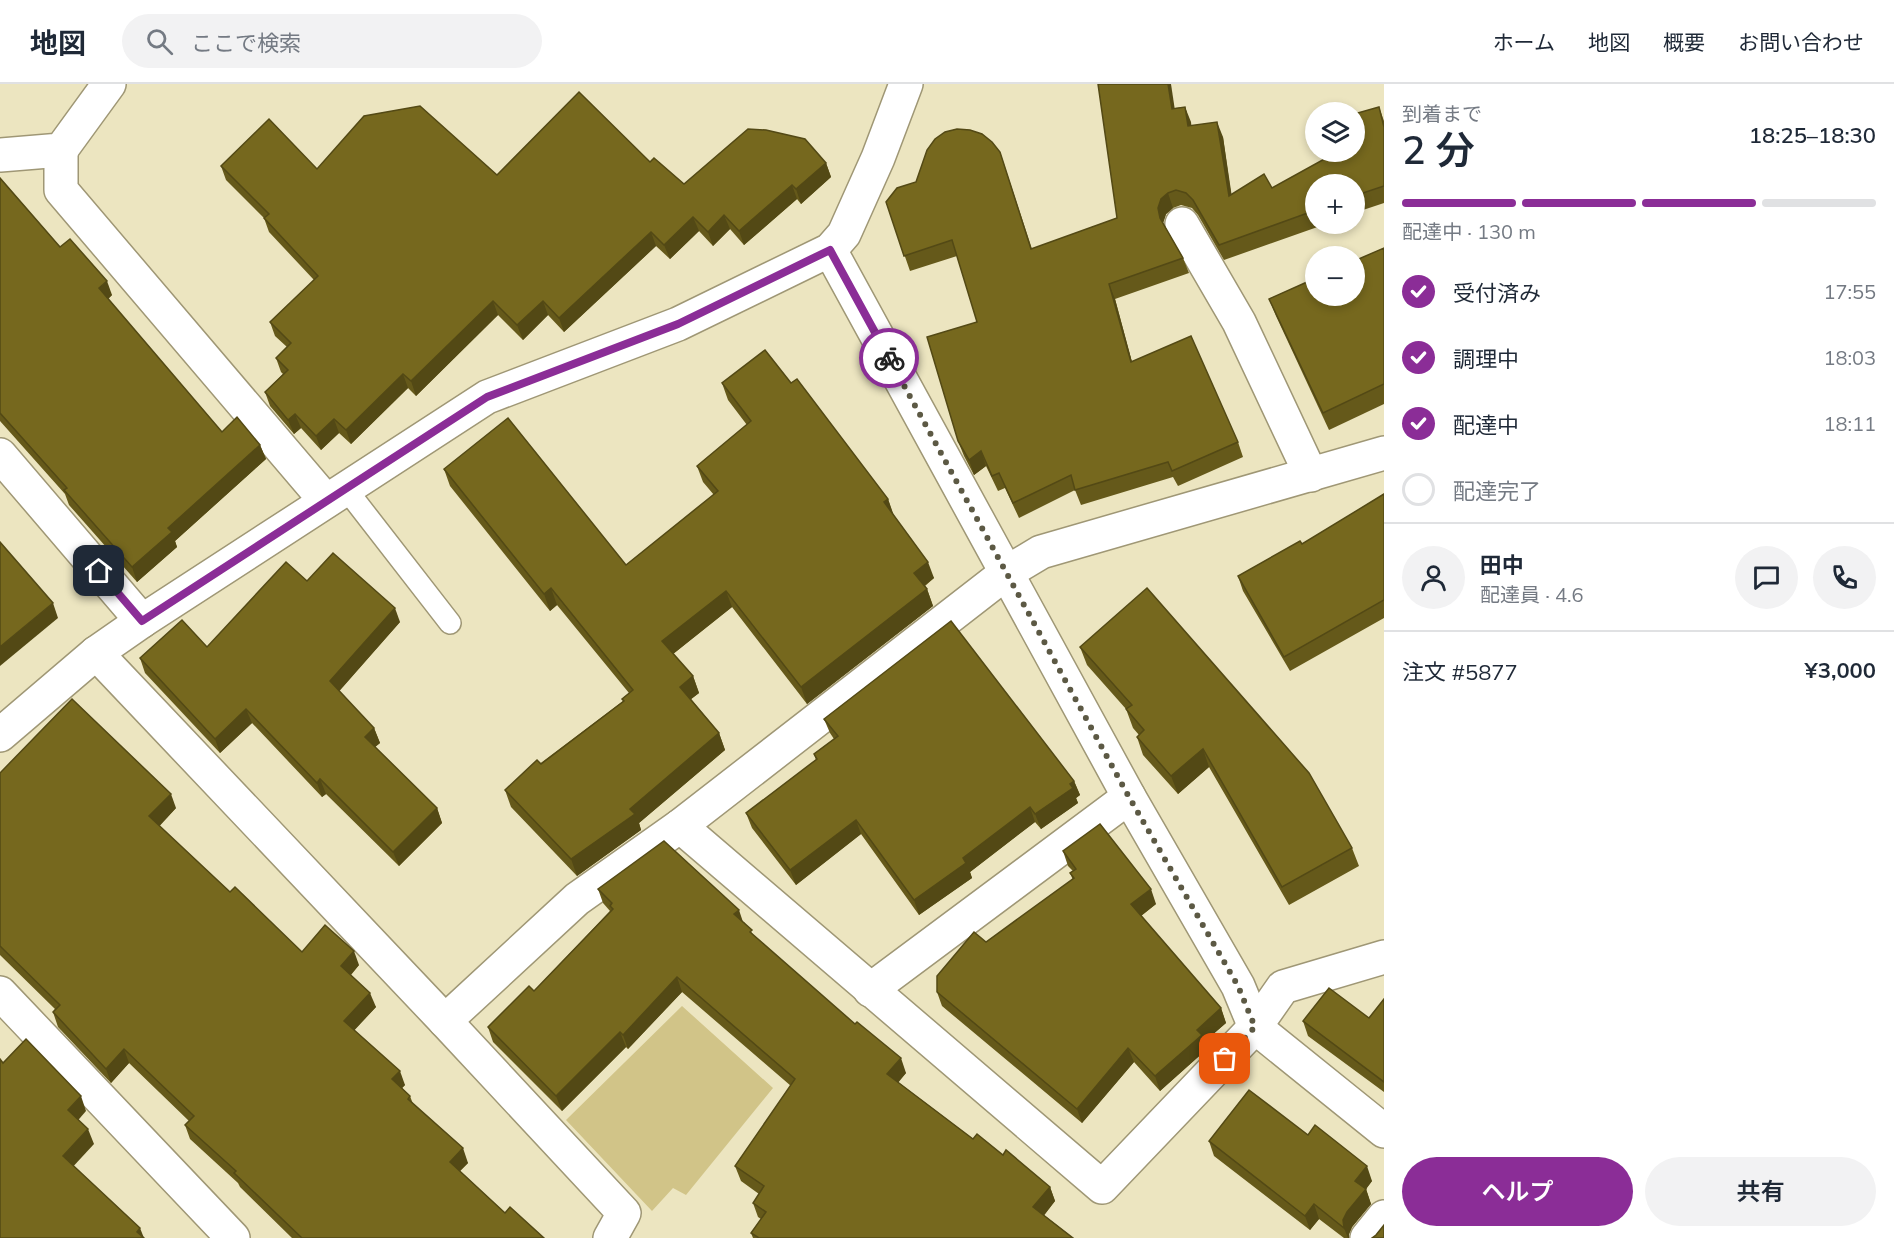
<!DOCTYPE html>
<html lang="ja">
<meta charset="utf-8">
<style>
:root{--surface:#fff;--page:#f2f2f3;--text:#1f2937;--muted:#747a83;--line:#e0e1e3;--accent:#8b2d97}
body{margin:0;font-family:Mulish,"Noto Sans JP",sans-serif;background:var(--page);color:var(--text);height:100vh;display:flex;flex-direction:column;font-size:22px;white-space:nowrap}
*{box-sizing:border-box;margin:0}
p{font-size:20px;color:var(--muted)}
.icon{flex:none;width:33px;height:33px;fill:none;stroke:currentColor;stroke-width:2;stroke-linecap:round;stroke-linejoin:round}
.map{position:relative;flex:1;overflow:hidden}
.drawer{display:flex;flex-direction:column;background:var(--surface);width:510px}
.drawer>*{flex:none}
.fabs{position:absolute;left:1305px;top:18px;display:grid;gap:12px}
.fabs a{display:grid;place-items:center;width:60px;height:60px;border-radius:50%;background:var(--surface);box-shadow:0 3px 9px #0003;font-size:30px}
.pin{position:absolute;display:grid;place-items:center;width:51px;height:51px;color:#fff;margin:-26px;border-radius:12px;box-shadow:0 3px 9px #0006}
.courier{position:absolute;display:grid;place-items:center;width:60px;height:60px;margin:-30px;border:4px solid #8b2d97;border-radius:50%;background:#fff;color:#222;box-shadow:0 2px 8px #0007}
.overview em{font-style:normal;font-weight:600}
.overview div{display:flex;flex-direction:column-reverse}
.overview{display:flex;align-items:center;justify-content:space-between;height:102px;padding:0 18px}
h1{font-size:39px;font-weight:600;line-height:45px}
.bar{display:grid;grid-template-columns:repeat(4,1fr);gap:9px 6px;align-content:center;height:72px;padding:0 18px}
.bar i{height:8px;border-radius:4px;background:var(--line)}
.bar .active{background:var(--accent)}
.bar p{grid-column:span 4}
.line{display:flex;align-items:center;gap:15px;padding:0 18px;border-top:2px solid var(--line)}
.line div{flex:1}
.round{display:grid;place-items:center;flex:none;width:63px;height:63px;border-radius:32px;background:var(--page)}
ol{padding:0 18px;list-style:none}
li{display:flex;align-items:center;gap:18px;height:66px}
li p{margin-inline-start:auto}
li .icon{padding:6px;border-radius:50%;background:var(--accent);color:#fff;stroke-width:4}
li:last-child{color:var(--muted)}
li i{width:33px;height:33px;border:3px solid var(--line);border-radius:50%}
.action{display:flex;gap:12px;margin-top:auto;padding:12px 18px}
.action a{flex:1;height:69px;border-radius:36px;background:var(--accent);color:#fff;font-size:24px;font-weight:600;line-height:69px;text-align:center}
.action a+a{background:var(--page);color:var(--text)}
header{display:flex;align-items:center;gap:36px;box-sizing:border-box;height:84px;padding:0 30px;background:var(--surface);border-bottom:2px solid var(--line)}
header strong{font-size:28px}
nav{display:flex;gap:33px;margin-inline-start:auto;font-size:21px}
.search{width:420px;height:54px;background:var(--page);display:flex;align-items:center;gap:15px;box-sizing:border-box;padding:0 21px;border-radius:33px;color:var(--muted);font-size:22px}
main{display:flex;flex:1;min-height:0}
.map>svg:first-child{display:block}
</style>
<header>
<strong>地図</strong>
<div class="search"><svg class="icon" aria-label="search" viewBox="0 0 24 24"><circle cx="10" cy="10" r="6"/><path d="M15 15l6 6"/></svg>ここで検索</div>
<nav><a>ホーム</a><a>地図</a><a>概要</a><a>お問い合わせ</a></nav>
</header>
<main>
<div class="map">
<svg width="1384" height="1154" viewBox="0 0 1384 1154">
<rect width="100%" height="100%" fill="#ece5c0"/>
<!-- green -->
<polygon fill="#d1c488" points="682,922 773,1004 686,1111 673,1104 652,1127 566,1036"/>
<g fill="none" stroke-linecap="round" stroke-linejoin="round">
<defs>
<polyline id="lane" points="346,405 450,539"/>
<g id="street">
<polyline points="61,66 61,106 326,417"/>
<polyline points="0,71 61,66 109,0"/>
<polyline points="1182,140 1239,238 1311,391"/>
<polyline points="830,166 1129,713 1238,902 1255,943 1384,1047"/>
<polyline points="0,371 142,537"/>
<polyline points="96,569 445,937 624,1129 610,1154"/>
<polyline points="0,651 96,569 142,537 487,313 678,240 830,166 844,150 878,74 906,0"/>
<polyline points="680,742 1102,1103 1255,943 1283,903 1384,873"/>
<polyline points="870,906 1129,713"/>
<polyline points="0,909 233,1154"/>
<polyline points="445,937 577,815 680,742 1006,489 1041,468 1384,369"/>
<polyline points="1367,1154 1384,1133"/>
</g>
</defs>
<!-- lane casing -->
<use href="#lane" stroke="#9f9775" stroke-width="24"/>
<!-- street casing -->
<use href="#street" stroke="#9f9775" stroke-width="36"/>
<!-- lane -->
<use href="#lane" stroke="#fff" stroke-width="21"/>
<!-- street -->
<use href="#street" stroke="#fff" stroke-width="33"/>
</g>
<!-- wall -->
<g fill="#65591a">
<polygon points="1185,23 1191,42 1223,53 1231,110 1272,104 1354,68 1379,23 1384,37 1384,119 1354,129 1354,100 1316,100 1316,140 1326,140 1224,176 1198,131 1192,124 1181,121 1173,124 1166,130 1163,139 1183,174 1189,189 1115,215 1132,278 1238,358 1243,373 1178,402 1173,393 1081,421 1075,406 1019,434 1005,404 998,407 986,382 974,391 964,372 958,357 977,238 957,172 910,187 886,118 1000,68 1032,165 1117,134 1175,24"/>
<polygon points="650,78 684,100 826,79 831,93 801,120 797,115 744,161 730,145 713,162 699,147 670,175 656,162 564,248 548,231 523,256 498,231 416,312 408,304 351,360 339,349 321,366 301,344 294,350 270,322 265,308 283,290 281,288 276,274 287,263 275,252 270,238 314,196 269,148 264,134 226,96 221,82 497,91"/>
<polygon points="0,94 60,163 112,211 108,215 222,348 260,361 266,375 175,457 177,463 137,498 69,421 65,410 0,337"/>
<polygon points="1384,164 1384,320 1329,346 1276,232 1269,215"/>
<polygon points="722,299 791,299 888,415 893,430 934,494 925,502 927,505 933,522 807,620 732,523 673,570 693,592 699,609 691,615 719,649 725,666 639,739 641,746 577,792 511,723 505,706 623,617 622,615 629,609 557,521 550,527 450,402 444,385 626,481 714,411 703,398 697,382 747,341 728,316"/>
<polygon points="1384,410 1384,534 1290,587 1243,507 1238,492 1302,460"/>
<polygon points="307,497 400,538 339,607 374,644 380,659 375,663 437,724 442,739 399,782 326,710 322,713 252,639 220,669 145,589 140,574 207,563"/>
<polygon points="1080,563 1352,764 1359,782 1289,821 1209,683 1178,710 1143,671 1137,653 1139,651 1133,644 1126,625 1087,581"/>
<polygon points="824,635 1074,697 1080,711 1076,714 1078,719 1041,745 1035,738 970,788 972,794 919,831 861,750 796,801 752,744 746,729 816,676 814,670 834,655 830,649"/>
<polygon points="0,689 176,724 159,742 230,808 302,868 359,881 351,891 376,923 354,946 405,1001 402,1004 410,1012 413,1020 468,1079 460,1087 505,1129 544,1154 292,1154 240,1103 238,1099 190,1055 185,1041 189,1037 129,979 111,999 58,943 53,928 55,925 0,871"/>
<polygon points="1063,767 1156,820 1141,832 1221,924 1226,939 1204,958 1207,965 1160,1007 1134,978 1082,1039 942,922 937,908 986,858 1073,796 1070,789 1073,787 1068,782"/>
<polygon points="598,805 744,838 754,852 906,989 898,998 973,1055 1003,1071 1050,1103 1055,1117 1044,1131 1073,1154 753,1154 751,1149 761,1135 758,1133 753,1119 759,1110 741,1097 735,1082 791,1002 682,908 628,965 626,963 562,1027 493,958 488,943 534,907 610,827 603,819"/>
<polygon points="1384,915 1384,1008 1308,952 1303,937 1369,934"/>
<polygon points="1308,1051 1372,1097 1366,1105 1371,1120 1352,1143 1349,1150 1349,1154 1344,1154 1319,1135 1310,1146 1214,1072 1209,1057"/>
</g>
<!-- shaded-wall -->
<g fill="#534915">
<polygon points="1168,0 1171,0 1177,40 1172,25"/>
<polygon points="1185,23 1191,38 1193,57 1188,42"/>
<polygon points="1217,38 1223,53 1234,127 1229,112"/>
<polygon points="826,79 831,93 801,120 796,105"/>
<polygon points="792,101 797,115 744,161 739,147"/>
<polygon points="1168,109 1173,124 1166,130 1163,139 1160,134 1158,124 1161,115"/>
<polygon points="724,131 730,145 713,162 708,148"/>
<polygon points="693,133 699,147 670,175 664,161"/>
<polygon points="651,148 656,162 564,248 559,234"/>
<polygon points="107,197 112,211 104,219 99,204"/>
<polygon points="1109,200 1115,215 1136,293 1131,278"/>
<polygon points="493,217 498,231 416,312 411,297"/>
<polygon points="543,217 548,231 523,256 517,241"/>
<polygon points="403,290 408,304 351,360 346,346"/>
<polygon points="295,330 301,344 294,350 288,336"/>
<polygon points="334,335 339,349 321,366 316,352"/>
<polygon points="260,361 266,375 175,457 177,463 137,498 132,483 168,444"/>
<polygon points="981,367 986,382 974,391 969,376"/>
<polygon points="888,415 894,432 884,418"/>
<polygon points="928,478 934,494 920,505 914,489"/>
<polygon points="551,504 557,521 550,527 544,510"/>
<polygon points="927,505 933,522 807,620 801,603"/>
<polygon points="726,507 732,523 668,574 662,557"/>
<polygon points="53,519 58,534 0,582 0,563"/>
<polygon points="395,524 400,538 335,612 330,597"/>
<polygon points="693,592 699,609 686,619 680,603"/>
<polygon points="246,625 252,639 220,669 215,655"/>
<polygon points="374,644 380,659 370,667 365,653"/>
<polygon points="719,649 725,666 639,739 641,746 577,792 571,775"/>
<polygon points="1203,665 1209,683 1178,710 1171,692"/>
<polygon points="320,695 326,710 322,713 317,699"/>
<polygon points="1074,697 1080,711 1076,714 1078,719 1041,745 1035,730"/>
<polygon points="171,710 176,724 155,747 149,732"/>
<polygon points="1030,723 1035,738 970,788 972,794 919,831 914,816 963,774"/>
<polygon points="437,724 442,739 399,782 393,768"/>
<polygon points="856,736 861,750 796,801 790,786"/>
<polygon points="1151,805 1156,820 1137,835 1131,820"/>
<polygon points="739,826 744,841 734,830"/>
<polygon points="354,867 359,881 346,896 341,882"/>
<polygon points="677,893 682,908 628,965 623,951"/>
<polygon points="370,909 376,923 350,951 344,937"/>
<polygon points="1221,924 1226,939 1204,958 1207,965 1160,1007 1155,992 1197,946"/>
<polygon points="620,948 626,963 562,1027 556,1012"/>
<polygon points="1128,964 1134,978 1082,1039 1077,1025"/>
<polygon points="124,965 129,979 111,999 106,985"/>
<polygon points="901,974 906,989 893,1005 887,990"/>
<polygon points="400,987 405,1001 397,1009 392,995"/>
<polygon points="81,1012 86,1027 74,1041 68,1026"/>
<polygon points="88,1045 94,1060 69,1087 63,1072"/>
<polygon points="463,1064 468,1079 455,1092 450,1078"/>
<polygon points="1367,1082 1372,1097 1366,1105 1371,1120 1352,1143 1349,1150 1349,1154 1348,1154 1344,1144 1343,1136 1355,1097"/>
<polygon points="1050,1103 1055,1117 1039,1138 1033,1123"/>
<polygon points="1314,1120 1319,1135 1310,1146 1305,1132"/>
<polygon points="140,1144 144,1154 137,1148"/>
</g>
<!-- building -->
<g fill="#76681e" stroke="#534915" stroke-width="1.5">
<polygon points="1098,0 1168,0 1172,25 1185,23 1188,42 1217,38 1229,112 1264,90 1272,104 1337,68 1354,68 1354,30 1379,23 1384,43 1384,102 1354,112 1354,100 1316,100 1316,126 1219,161 1193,116 1186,109 1176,106 1168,109 1161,115 1158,124 1160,134 1183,174 1109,200 1131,278 1191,252 1238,358 1172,387 1168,378 1075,406 1071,391 1013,419 999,389 992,392 981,367 969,376 958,357 927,253 977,238 952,156 904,172 886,118 897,104 916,98 927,66 935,55 945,48 957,45 970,46 982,50 992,58 1000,68 1031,165 1117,134"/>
<polygon points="579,8 650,78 654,74 684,100 748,45 766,46 805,55 826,79 796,105 792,101 739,147 724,131 708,148 693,133 664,161 651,148 559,234 543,217 517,241 493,217 411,297 403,290 346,346 334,335 316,352 295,330 288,336 265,308 288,286 276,274 291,259 270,238 318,192 264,134 269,130 221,82 269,35 317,85 364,32 420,22 497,91"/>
<polygon points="0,94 60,163 70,155 107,197 99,204 222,348 237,333 260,361 168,444 172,448 132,483 64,406 67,404 0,329"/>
<polygon points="1384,164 1384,300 1323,329 1269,215 1316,194 1316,212 1354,212 1354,177"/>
<polygon points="765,266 791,299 797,295 888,415 884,418 928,478 914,489 927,505 801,603 726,507 662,557 693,592 680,603 719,649 630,725 635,730 571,775 505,706 537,676 541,680 624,617 622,615 633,606 551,504 544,510 444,385 508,334 626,481 718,407 697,382 751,337 722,299"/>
<polygon points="1384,410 1384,516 1284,573 1238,492 1300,457 1302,460"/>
<polygon points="0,458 53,519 0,563"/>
<polygon points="333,469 395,524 330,597 374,644 365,653 437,724 393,768 320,695 317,699 246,625 215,655 140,574 182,536 207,563 286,478 307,497"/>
<polygon points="1147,504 1309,689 1352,764 1282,803 1203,665 1171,692 1137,653 1144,646 1126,625 1132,621 1080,563"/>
<polygon points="951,537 1074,697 1070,700 1073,704 1035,730 1030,723 963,774 966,779 914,816 856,736 790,786 746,729 817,675 814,670 838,652 824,635"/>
<polygon points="72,615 171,710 149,732 230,808 235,803 302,868 325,841 354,867 341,882 370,909 344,937 400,987 392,995 410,1012 408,1015 463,1064 450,1078 505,1129 510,1123 544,1154 302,1154 234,1089 236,1087 185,1041 194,1032 124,965 106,985 53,928 60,921 0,862 0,689"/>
<polygon points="1100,740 1151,805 1131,820 1221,924 1197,946 1202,951 1155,992 1128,964 1077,1025 937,908 937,892 974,848 986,858 1074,794 1070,789 1076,785 1063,767"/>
<polygon points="664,757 739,826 734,830 752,846 750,848 855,940 857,938 901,974 887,990 973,1055 977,1050 1003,1071 1006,1066 1050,1103 1033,1123 1073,1154 759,1154 751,1149 766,1128 753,1119 764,1102 735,1082 795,995 677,893 623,951 620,948 556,1012 488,943 529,902 534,907 613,825 610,822 612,819 598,805"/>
<polygon points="1329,904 1369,934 1384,915 1384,998 1303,937"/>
<polygon points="26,955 81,1012 68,1026 88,1045 63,1072 140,1144 137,1148 144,1154 0,1154 0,975 3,979"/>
<polygon points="1249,1006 1308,1051 1315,1041 1367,1082 1355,1097 1366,1105 1347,1128 1343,1136 1344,1144 1314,1120 1305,1132 1209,1057"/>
<polygon points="1384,1141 1384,1154 1372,1154 1376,1151"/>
</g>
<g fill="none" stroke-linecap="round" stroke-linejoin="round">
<!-- done -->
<polyline stroke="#5c5944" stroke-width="6" stroke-dasharray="0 10.8" points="889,274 1129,713 1238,902 1255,943 1225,975"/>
<!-- route -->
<polyline stroke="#8b2d97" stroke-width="8" points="99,487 142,537 487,313 678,240 830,166 889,274"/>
</g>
</svg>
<div class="fabs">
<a><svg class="icon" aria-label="layers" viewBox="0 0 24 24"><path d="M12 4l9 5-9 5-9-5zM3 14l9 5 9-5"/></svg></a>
<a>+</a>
<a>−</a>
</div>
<div class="pin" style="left:1225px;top:975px;background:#ea580c"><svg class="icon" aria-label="bag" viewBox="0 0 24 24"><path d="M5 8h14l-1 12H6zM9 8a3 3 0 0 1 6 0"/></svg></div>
<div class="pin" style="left:99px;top:487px;background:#1f2937"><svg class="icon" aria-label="home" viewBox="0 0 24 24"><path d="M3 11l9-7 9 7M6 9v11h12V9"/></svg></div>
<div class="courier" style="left:889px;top:274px"><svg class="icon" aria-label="bike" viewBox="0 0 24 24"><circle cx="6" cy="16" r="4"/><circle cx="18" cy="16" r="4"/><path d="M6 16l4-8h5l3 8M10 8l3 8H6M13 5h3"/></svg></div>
</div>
<section class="drawer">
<div class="overview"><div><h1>2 分</h1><p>到着まで</p></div><em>18:25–18:30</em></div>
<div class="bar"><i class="active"></i><i class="active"></i><i class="active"></i><i></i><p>配達中 · 130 m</p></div>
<ol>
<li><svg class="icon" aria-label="check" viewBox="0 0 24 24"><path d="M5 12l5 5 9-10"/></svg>受付済み<p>17:55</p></li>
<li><svg class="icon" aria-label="check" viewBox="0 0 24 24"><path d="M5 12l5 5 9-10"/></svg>調理中<p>18:03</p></li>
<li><svg class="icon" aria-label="check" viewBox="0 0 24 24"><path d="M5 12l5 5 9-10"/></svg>配達中<p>18:11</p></li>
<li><i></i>配達完了</li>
</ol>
<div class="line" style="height:108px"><a class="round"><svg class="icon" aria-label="person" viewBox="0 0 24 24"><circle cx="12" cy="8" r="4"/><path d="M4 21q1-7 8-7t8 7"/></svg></a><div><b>田中</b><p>配達員 · 4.6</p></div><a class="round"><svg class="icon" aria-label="chat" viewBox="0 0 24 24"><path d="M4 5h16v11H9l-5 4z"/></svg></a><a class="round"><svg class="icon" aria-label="phone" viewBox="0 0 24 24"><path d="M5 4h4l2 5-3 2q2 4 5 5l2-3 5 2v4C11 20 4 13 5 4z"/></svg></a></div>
<div class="line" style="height:78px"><div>注文 #5877</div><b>¥3,000</b></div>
<div class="action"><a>ヘルプ</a><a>共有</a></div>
</section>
</main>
